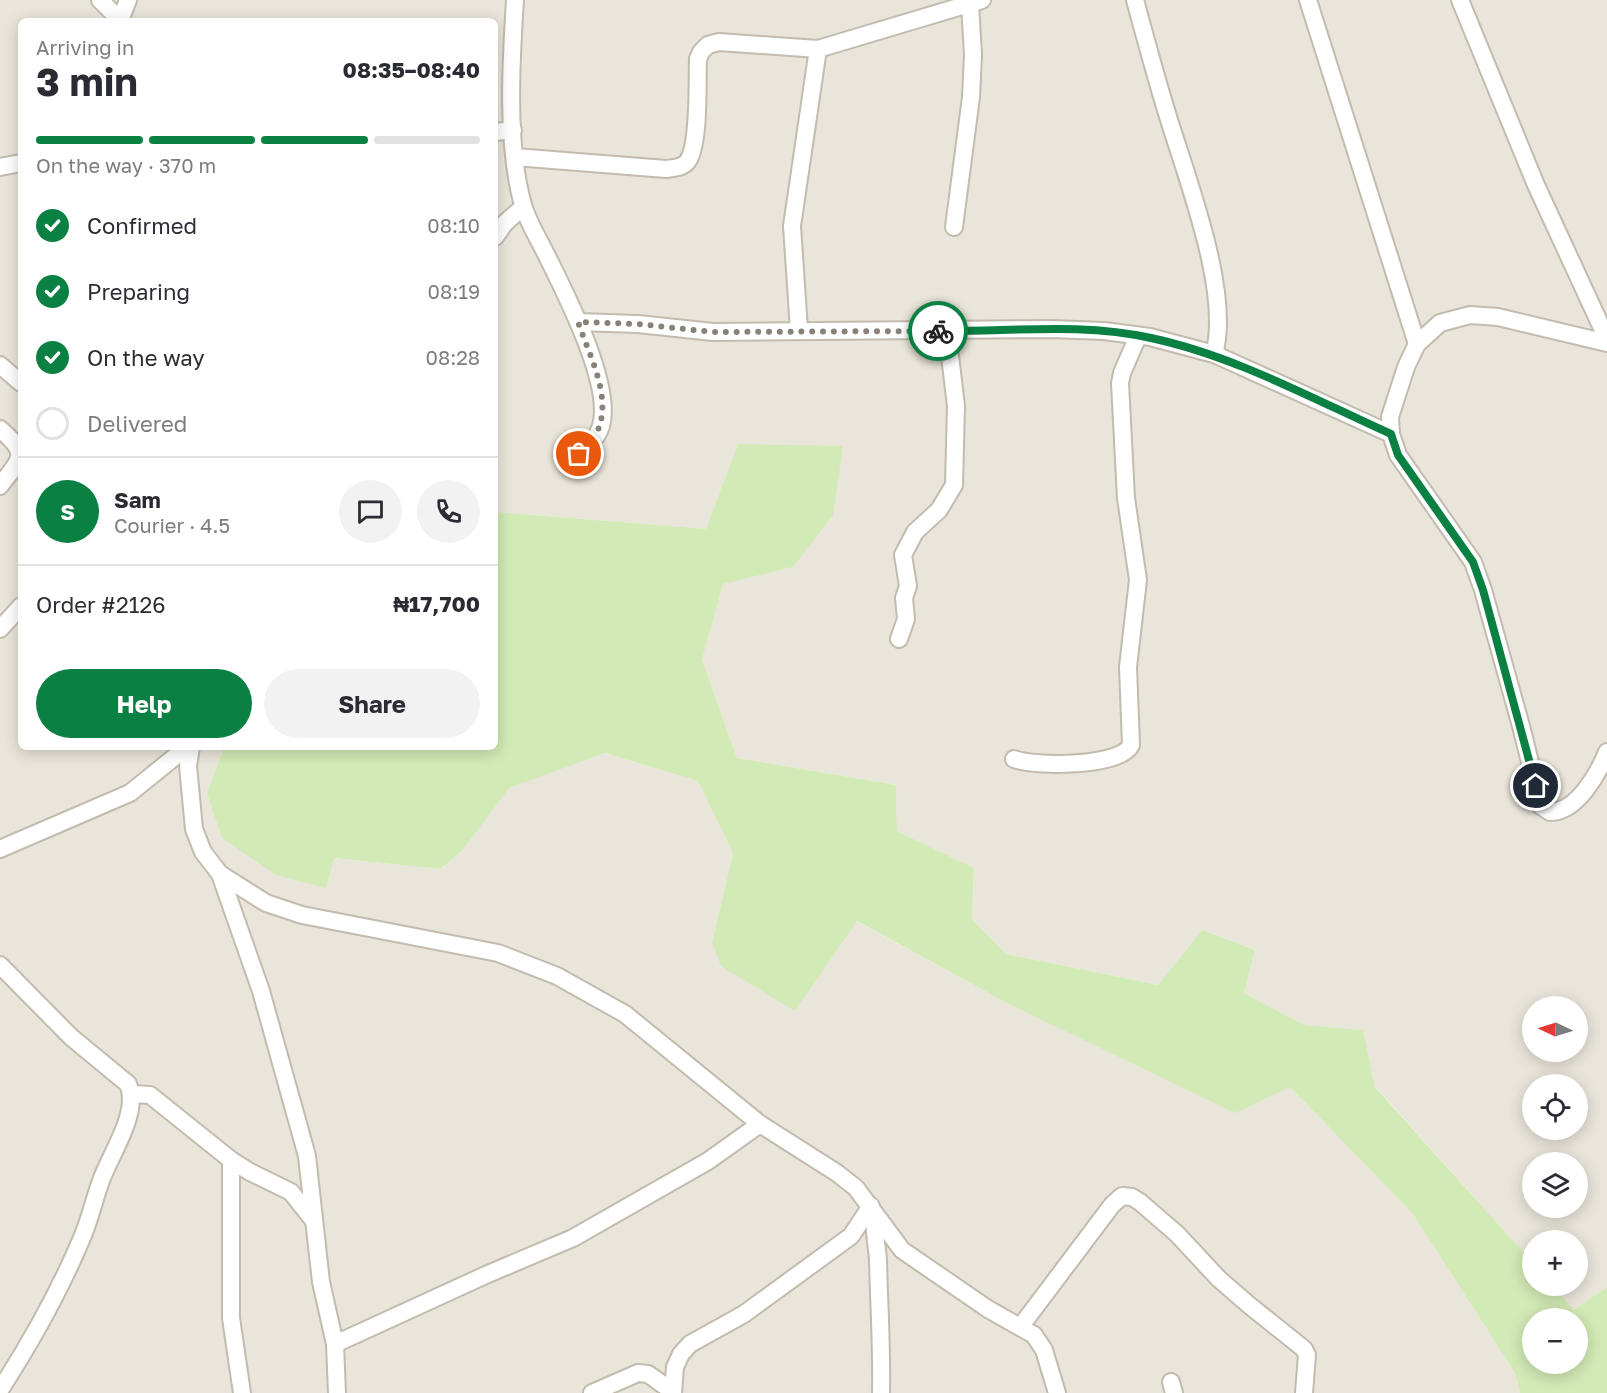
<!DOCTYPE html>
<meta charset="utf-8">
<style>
:root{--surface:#fff;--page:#f2f2f3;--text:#2b2b33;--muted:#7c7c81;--line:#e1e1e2;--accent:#0b8043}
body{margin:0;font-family:"Golos Text",sans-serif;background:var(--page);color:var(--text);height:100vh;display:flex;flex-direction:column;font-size:22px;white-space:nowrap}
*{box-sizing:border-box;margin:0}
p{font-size:20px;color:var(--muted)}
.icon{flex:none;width:33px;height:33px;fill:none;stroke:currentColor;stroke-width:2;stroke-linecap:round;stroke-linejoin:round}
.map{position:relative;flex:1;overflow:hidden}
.details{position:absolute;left:18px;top:18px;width:480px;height:732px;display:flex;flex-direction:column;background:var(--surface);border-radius:9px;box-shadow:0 3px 15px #0003}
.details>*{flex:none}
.needle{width:39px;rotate:274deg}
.controls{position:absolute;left:1522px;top:996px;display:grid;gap:12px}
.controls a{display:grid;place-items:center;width:66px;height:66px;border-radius:50%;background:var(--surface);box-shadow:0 3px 15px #0003;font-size:30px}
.pin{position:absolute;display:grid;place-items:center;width:51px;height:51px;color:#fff;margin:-26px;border:3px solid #fff;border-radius:50%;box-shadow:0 2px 6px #0007}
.courier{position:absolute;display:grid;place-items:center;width:60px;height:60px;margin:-30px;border:4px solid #0b8043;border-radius:50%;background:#fff;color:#222;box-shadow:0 2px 8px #0007}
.head em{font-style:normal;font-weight:700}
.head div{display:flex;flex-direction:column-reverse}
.head{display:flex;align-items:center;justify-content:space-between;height:102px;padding:0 18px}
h1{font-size:39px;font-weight:700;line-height:45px}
.bar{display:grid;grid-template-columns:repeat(4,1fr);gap:9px 6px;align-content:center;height:72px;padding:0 18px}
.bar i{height:8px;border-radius:4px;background:var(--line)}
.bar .on{background:var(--accent)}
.bar p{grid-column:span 4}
.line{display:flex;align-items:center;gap:15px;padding:0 18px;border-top:2px solid var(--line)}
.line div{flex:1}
.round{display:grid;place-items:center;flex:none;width:63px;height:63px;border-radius:32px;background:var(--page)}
ol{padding:0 18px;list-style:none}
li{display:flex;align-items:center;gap:18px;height:66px}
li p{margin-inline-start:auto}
li .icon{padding:6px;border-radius:50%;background:var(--accent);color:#fff;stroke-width:4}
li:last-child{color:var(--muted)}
li i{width:33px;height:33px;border:3px solid var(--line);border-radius:50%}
.cta{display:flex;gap:12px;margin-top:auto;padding:12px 18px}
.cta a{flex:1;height:69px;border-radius:36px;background:var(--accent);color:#fff;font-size:24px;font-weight:700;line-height:69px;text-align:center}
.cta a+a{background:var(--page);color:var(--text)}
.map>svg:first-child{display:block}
</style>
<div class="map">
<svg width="1607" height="1393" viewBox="0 0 1607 1393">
<rect width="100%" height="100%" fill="#f6f3ec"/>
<!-- residential -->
<path fill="#eae5da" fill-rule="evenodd" d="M0,0h1607v1287l-33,23 -21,-24h25v-46h-45v23l-158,-177 -13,-56 -58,-5 -60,-32 11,-43 -53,-20 -44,55 -152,-31 -34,-34 2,-52 -77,-37 -1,-46 -159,-27 -35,-98 21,-77 70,-16 -55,-123 -32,85 -211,-17v-491h-474v726h203l-17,46 119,95 7,-30 109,11 20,-18 47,-64 96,-34 93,28 35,72 -21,88 83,70 61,-90 149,81 285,85 123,127 102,159 5,20h-1520zM1533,1006h45v46h-45zM1533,1084h45v46h-45zM1533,1162h45v46h-45z"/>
<!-- green -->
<path fill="#d2eab5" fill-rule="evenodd" d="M738,444l105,2 -10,69 -40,52 -70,17 -21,76 35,98 159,27 1,46 77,37 -2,52 34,34 152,31 44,-55 53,20 -11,43 60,32 59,5 12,57 158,176v23h20l21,24 33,-23v106h-87l-5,-20 -102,-159 -123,-127 -55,26 -230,-111 -148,-81 -62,90 -74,-45 -9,-24 21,-89 -35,-72 -93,-28 -96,35 -47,63 -21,18 -107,-11 -8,30 -50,-13 -54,-37 -15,-45 17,-46h271v-235l211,17zM1533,1318h45v46h-45z"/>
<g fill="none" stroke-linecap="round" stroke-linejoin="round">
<defs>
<g id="minor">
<polyline points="100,0 120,20"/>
<path d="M515,0c-4,61 -9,145 8,205 5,17 15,33 23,49 19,39 67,130 55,172 -5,16 -20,26 -33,36"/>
<path d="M1135,0c10,37 20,74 31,110 19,64 66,182 48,244"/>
<polyline points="1308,0 1417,344"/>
<polyline points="1460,0 1536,185 1607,339"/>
<polyline points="120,21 128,0"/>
<polyline points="495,132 513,130"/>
<path d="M515,157l151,12c7,-1 16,-1 21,-7 13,-15 10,-81 11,-103l3,-7 7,-7 11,-3 99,7 164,-49"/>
<polyline points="0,167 21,163"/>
<polyline points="954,227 971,97 973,55 970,4"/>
<polyline points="495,237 505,223 523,207"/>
<polyline points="578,322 638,324 713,332 1051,329 1104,331 1150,337 1214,354 1391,434"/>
<polyline points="799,330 792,226 818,49"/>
<path d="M1607,343l-109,-26 -28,-2 -30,8 -23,21 -11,23 -16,50 1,17 7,21 75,107 10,28 38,136 20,80 9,6c27,0 48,-38 57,-60"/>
<polyline points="0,365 21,383"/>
<path d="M0,429c30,26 21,29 0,57"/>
<polyline points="0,629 21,606"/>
<polyline points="899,639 906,619 904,598 908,586 903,555 915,532 939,510 954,485 956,406 947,331"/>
<polyline points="191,747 188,766 194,829 203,852 220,874 266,903 302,915 498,953 557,976 625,1014 760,1124 837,1173 856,1188 902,1250 988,1309 1034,1335 1044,1350 1057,1393"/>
<path d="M1014,759c20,8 107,8 117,-14l-3,-78 10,-87 -12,-82 -6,-115 2,-10 16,-37"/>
<polyline points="0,849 130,793 187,747"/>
<polyline points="220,874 261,991 307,1156 321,1282 335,1344 337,1393"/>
<path d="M0,965l71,72 57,47c12,27 -16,68 -26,94 -8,21 -12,42 -21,62 -22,52 -50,102 -81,150"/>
<polyline points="132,1094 150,1095 231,1160 250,1172 291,1192 314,1221"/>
<polyline points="231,1160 231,1318 242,1393"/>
<path d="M875,1214c-2,15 2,31 3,46 1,45 4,89 3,133"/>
<polyline points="1021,1326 1112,1205 1122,1196 1132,1197 1140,1202 1177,1234 1219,1279 1249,1305 1304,1349 1307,1355 1304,1393"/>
<polyline points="335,1344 488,1274 573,1238 708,1161 760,1124"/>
<polyline points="1171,1382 1174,1393"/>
<polyline points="592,1393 638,1373 648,1374 672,1391"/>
<polyline points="673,1393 675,1367 681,1354 690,1344 744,1314 851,1236 871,1206"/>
</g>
</defs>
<!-- minor casing -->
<use href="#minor" stroke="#c2bbae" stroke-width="20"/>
<!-- minor -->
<use href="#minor" stroke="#fff" stroke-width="16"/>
</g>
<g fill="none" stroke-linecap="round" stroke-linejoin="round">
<!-- done -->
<path stroke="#878178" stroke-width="6" stroke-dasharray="0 10.8" d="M579,454c45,-36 14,-88 -1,-132l60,2 75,8 225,-1"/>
<!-- route -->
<path stroke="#0b8043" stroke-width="8" d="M938,331c70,1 143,-9 213,7 84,18 162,61 240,96l7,21 75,107 10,28 53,196"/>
</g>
</svg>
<div class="controls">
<a><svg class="needle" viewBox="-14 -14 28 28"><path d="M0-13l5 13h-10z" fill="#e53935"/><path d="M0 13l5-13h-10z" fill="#7c7c81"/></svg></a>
<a><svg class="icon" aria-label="locate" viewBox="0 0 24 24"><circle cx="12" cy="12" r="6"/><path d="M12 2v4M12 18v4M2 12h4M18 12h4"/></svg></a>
<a><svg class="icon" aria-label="layers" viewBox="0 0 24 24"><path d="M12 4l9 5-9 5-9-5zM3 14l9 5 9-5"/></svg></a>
<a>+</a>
<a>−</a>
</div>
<div class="pin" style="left:579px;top:454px;background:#ea580c"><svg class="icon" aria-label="bag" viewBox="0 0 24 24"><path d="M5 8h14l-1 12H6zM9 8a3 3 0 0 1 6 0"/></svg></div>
<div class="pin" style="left:1536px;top:786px;background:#1f2937"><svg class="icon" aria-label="home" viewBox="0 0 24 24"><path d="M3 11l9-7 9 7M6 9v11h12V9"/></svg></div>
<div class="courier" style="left:938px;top:331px"><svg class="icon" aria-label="bike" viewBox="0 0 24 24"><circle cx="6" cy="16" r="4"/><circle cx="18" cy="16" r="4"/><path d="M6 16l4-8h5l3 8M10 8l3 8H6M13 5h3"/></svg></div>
<section class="details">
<div class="head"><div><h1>3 min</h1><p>Arriving in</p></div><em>08:35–08:40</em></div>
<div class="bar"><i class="on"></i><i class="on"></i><i class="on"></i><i></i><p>On the way · 370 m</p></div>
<ol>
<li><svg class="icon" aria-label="check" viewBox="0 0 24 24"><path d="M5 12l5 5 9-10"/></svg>Confirmed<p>08:10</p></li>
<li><svg class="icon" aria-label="check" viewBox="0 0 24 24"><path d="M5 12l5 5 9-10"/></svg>Preparing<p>08:19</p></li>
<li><svg class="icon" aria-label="check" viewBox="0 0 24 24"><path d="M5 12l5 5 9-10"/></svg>On the way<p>08:28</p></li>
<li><i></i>Delivered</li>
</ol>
<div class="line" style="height:108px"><b class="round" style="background:var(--accent);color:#fff">S</b><div><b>Sam</b><p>Courier · 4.5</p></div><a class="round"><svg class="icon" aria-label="chat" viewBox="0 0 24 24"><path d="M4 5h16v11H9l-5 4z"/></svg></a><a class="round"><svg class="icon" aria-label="phone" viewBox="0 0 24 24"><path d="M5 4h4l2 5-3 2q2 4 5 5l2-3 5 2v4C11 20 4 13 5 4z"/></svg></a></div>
<div class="line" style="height:78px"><div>Order #2126</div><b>₦17,700</b></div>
<div class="cta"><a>Help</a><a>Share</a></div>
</section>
</div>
